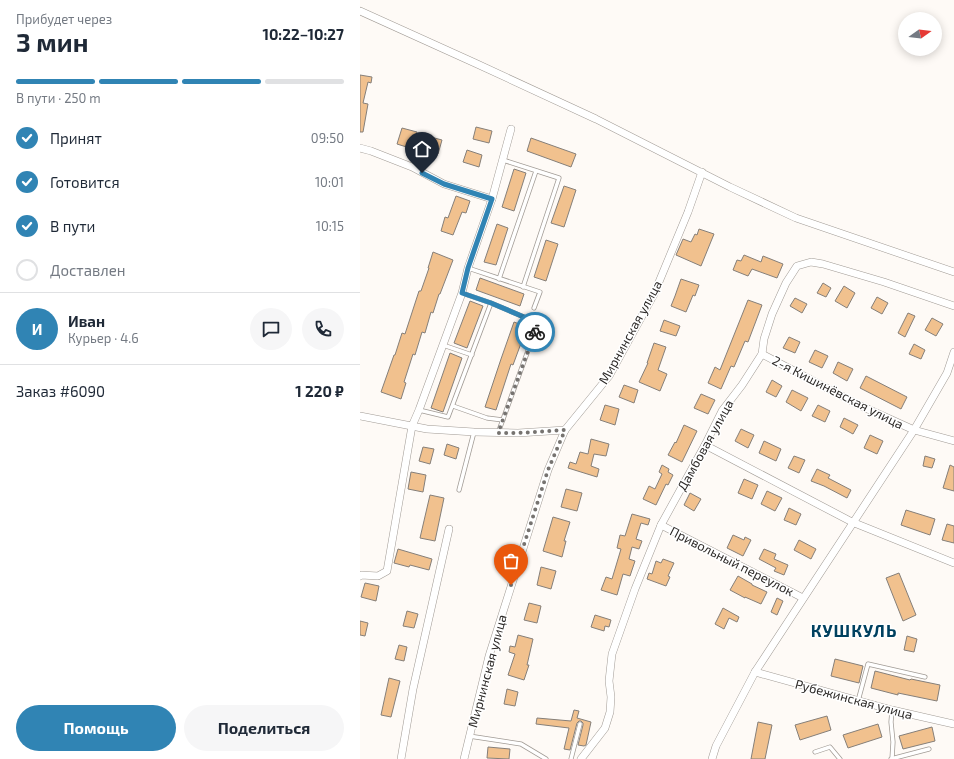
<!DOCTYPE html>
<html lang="ru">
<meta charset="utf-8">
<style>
:root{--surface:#fff;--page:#f6f6f7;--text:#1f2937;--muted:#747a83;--line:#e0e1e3;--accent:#3084b4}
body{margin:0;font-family:"Exo 2",sans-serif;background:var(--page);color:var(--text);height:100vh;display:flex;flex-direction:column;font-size:15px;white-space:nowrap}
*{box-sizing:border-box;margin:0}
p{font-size:13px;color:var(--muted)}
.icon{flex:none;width:22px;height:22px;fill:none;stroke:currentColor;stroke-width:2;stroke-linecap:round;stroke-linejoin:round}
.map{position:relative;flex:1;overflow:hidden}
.drawer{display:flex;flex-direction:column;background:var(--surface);width:360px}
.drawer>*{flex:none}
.needle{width:26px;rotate:76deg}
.tools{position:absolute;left:538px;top:12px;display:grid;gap:8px}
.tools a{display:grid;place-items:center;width:44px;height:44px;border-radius:50%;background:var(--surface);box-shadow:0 2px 10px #0003;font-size:20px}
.pin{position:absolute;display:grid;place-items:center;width:34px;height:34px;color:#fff;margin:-41px -17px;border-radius:50% 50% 50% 0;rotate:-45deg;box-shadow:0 0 4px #0007}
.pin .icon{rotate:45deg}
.courier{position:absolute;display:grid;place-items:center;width:40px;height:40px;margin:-20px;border:3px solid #3084b4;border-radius:50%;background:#fff;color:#222;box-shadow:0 1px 5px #0007}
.summary em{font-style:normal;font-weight:700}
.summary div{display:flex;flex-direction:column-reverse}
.summary{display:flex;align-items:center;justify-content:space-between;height:68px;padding:0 16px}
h1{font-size:26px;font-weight:700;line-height:30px}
.bar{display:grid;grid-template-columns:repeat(4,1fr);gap:6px 4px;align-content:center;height:48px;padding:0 16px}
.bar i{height:5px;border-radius:3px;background:var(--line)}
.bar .selected{background:var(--accent)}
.bar p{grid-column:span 4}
.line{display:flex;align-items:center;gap:10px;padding:0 16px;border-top:1px solid var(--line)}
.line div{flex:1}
.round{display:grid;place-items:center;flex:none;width:42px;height:42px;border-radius:21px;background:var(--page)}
ol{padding:0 16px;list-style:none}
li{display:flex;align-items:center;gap:12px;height:44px}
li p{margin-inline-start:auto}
li .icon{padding:4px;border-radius:50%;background:var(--accent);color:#fff;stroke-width:4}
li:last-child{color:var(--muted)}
li i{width:22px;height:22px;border:2px solid var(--line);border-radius:50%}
.action{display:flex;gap:8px;margin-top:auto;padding:8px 16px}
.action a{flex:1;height:46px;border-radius:24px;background:var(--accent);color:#fff;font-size:16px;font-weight:700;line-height:46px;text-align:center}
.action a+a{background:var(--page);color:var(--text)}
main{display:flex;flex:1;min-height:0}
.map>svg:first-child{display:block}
</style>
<main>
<section class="drawer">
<div class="summary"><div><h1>3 мин</h1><p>Прибудет через</p></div><em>10:22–10:27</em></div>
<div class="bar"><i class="selected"></i><i class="selected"></i><i class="selected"></i><i></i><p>В пути · 250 m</p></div>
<ol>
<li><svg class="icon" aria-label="check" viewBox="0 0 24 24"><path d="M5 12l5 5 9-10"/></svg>Принят<p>09:50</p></li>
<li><svg class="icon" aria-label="check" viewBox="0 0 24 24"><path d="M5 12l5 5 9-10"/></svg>Готовится<p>10:01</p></li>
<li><svg class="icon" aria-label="check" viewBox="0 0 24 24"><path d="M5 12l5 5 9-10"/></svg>В пути<p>10:15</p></li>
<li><i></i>Доставлен</li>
</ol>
<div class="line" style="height:72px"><b class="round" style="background:var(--accent);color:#fff">И</b><div><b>Иван</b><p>Курьер · 4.6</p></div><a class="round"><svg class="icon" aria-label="chat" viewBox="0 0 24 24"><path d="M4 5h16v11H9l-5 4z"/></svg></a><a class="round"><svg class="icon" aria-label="phone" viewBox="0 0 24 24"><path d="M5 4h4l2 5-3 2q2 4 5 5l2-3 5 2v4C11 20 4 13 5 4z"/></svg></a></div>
<div class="line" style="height:52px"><div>Заказ #6090</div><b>1 220 ₽</b></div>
<div class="action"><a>Помощь</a><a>Поделиться</a></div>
</section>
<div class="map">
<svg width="594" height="759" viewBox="0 0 594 759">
<rect width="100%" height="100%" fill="#fefaf6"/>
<!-- building -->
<g fill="#f1c18e" stroke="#857f79">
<polygon points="0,75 12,77 11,83 8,82 3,103 8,104 3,132 0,132"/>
<polygon points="116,127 132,131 129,143 113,139"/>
<polygon points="42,128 57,132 53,149 37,144"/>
<polygon points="67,136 82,140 78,154 63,150"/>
<polygon points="171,138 216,154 211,167 167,151"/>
<polygon points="107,150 122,155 119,167 103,162"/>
<polygon points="154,169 166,173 154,211 142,207"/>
<polygon points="204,186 216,190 204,227 191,223"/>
<polygon points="96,196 110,201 106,213 102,212 93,235 81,231 85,217 88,218"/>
<polygon points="137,224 148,228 136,265 124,262"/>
<polygon points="339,229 354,234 341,266 316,255 323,239 331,242 335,234 337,235"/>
<polygon points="186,240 198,244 186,281 174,277"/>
<polygon points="73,252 93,260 80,294 79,294 73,313 71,312 65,333 62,332 55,355 53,354 44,382 46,383 41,399 21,392 34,355 35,355 42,333 45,334 59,291 61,291 69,268 68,268"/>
<polygon points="384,255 401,262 403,256 423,264 417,278 392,269 388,276 373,270 377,260 381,261"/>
<polygon points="120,278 164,294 160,306 116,290"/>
<polygon points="321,279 339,285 335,296 333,295 326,312 311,306 315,296"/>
<polygon points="463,283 471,288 466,297 457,293"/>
<polygon points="484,286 495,293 487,308 475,301"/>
<polygon points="517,297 528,303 522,314 511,308"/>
<polygon points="435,298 447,304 442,313 430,306"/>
<polygon points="388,300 402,305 388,342 385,341 374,367 371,366 361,389 348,383 355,367 360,370"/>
<polygon points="110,301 123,306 107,348 94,343"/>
<polygon points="548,313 555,316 545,337 538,333"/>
<polygon points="572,318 583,324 576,336 565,330"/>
<polygon points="304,320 320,326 316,336 300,331"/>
<polygon points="154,322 167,327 153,365 151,364 136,410 125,407 141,359"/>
<polygon points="429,337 440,342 435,353 423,348"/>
<polygon points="294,343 306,347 298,370 307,374 300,391 279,382 288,363 287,363"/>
<polygon points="554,344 565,350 561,359 549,354"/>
<polygon points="455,350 468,356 462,368 449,362"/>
<polygon points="90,353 102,358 83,412 71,408"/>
<polygon points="478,362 493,369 487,381 473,373"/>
<polygon points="506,376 547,397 541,409 500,388"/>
<polygon points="412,380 422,386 416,397 406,392"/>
<polygon points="264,385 278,390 274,403 259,397"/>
<polygon points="432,390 448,398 441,411 426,402"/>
<polygon points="341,394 355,400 348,414 334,408"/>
<polygon points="245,405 259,409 255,425 240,420"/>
<polygon points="458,405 470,411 465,422 452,416"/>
<polygon points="484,418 498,425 493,434 480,427"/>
<polygon points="324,425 337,431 322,462 308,455 315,442 316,443"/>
<polygon points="381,429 394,435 388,448 375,441"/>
<polygon points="510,435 523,441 517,454 504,448"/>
<polygon points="231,439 249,444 246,456 234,454 231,466 239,469 237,477 208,468 210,462 216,464 220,452 228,454"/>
<polygon points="404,441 421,449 416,461 399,453"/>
<polygon points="87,444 99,448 96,459 84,455"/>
<polygon points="63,447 74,449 70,464 59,461"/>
<polygon points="434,456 445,460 439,473 428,468"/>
<polygon points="565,456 575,459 572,468 563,466"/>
<polygon points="302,465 309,469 308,472 313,475 308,485 306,484 296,505 283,499 289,486 295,489 302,474 299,472"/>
<polygon points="590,465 594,467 594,491 583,488"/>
<polygon points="457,469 470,475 468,478 491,490 487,498 464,486 451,481"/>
<polygon points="51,472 66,475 63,492 48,489"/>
<polygon points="384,479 398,485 392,499 378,493"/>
<polygon points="206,489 222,493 217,511 201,507"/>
<polygon points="407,491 422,498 415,511 401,504"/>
<polygon points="330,493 341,499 334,511 324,505"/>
<polygon points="70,495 84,498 75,541 60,538"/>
<polygon points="429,508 441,514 436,525 424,520"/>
<polygon points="546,510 575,519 570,535 541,525"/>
<polygon points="272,514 290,519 288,525 281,523 276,539 282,541 279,549 272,547 269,559 275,561 270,576 263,574 257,595 241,590 246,577 252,579 261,549 257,548 260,535 265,536"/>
<polygon points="193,517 210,522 204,541 206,541 202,557 183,551"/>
<polygon points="587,524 594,526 594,543 582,540"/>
<polygon points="373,535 384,540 385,537 391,540 383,556 367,548"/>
<polygon points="439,540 456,549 451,559 434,550"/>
<polygon points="38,549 72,559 69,570 50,565 49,567 34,563"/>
<polygon points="404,549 416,554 414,559 428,565 424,575 414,571 416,568 399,559"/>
<polygon points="303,559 314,563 308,576 310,577 306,586 287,579 289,573 292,574 296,561 301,563"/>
<polygon points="181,567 196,571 191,589 177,585"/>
<polygon points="539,573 556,615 543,621 526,578"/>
<polygon points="378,576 392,584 392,585 407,592 401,604 385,597 385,598 370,590"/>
<polygon points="5,583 19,586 16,601 1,597"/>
<polygon points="417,598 423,601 417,615 411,612"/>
<polygon points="169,603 181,606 177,623 164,620"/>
<polygon points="363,608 379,617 377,622 369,618 364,629 355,624"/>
<polygon points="47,611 58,614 54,628 43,626"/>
<polygon points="235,615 251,620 249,627 245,626 244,631 231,627"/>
<polygon points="0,621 8,623 5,636 0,635"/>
<polygon points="158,635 173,639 167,665 169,665 164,680 148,675 155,654 149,652 150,646 155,647"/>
<polygon points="547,636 557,639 554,652 544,650"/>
<polygon points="39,645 47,647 44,661 35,659"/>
<polygon points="475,659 503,666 499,683 471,676"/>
<polygon points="515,671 550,680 551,679 580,685 577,701 538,693 538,695 511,688"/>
<polygon points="29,678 40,681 31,717 21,715"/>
<polygon points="147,689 158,692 155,706 144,704"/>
<polygon points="214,710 219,711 217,718 231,722 226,745 224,746 218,745 223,725 223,723 221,721 219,721 217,723 210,750 204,749 209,728 176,724 177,718 211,721"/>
<polygon points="467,716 471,730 440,740 435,725"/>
<polygon points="398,722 412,725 405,759 391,759"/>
<polygon points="518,724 522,737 488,748 483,735"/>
<polygon points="572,727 575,741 543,749 539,736"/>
<polygon points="128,747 150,749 149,759 127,758"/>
</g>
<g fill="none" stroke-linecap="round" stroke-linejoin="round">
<defs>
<g id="lane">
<polyline points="143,160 199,178 163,287"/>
<polyline points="108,268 180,292 174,308"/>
<polyline points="139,279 176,171"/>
<polyline points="102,293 131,303 178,323 138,433"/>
<polyline points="83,345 112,355"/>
<polyline points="93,406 127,418 143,420"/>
<polyline points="59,410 88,417 131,303"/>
<polyline points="99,490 114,432"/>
<polyline points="498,701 508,664 565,677"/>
<polyline points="109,736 161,744 186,759"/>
<polyline points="455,752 470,747 480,759"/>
<polyline points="211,759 220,724"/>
<polyline points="531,759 569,749"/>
<polyline points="532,759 533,742 531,722 532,710"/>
</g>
<g id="street">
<polyline points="0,11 115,63 236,119 370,187 436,218 594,272"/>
<polyline points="0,148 11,151 52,167 84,184 132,199"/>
<polyline points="402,354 501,406 554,430 594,441"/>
<polyline points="0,416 67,429 114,432 158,433 205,430"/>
<polyline points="345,445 492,522 594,563"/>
<polyline points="301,525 443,598"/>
<polyline points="0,576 1,575 18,576 27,571 52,426 59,410 102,293 108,268 132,199 151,129"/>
<polyline points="395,672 532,710 594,724"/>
<polyline points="41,759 53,689 89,529"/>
<polyline points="104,759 129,656 188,470 205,430 249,376 294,294 328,212 342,172"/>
<polyline points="221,759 245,728 250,712 251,697 249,681 252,654 275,589 301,525 345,445 362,411 382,385 402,354 404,339 412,314 426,283 437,266 451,262 463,264 524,282 594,306"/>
<polyline points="352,759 356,746 395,672 554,430 587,373 594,352"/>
</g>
</defs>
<!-- lane casing -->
<use href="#lane" stroke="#a19b95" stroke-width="5"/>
<!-- street casing -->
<use href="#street" stroke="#a19b95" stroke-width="8"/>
<!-- lane -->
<use href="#lane" stroke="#fff" stroke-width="3.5"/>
<!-- street -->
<use href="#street" stroke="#fff" stroke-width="7"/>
</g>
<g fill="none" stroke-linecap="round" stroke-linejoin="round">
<!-- done -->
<polyline stroke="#767370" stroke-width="4" stroke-dasharray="0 7.2" points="151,585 188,470 205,430 158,433 138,433 175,332"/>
<!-- route -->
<polyline stroke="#3084b4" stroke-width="5" points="62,173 84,184 132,199 108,268 102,293 131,303 178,323 175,332"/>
</g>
<g text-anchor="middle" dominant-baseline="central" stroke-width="3" stroke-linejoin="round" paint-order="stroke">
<!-- street labels -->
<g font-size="13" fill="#2d2a28" stroke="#fff">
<text transform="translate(270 332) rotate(-61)">Мирнинская улица</text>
<text transform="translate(478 392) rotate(27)">2-я Кишинёвская улица</text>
<text transform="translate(345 445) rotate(-61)">Дамбовая улица</text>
<text transform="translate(372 561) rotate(27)">Привольный переулок</text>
<text transform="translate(127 671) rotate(-75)">Мирнинская улица</text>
<text transform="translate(494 699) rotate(15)">Рубежинская улица</text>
</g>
<!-- district labels -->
<g font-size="17" font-weight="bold" letter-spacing="1" fill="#004160" stroke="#fff">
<text x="494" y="630">КУШКУЛЬ</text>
</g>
</g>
</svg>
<div class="tools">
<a><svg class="needle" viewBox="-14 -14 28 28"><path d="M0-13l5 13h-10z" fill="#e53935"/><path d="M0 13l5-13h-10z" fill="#747a83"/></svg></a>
</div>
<div class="pin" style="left:151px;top:585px;background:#ea580c"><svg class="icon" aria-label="bag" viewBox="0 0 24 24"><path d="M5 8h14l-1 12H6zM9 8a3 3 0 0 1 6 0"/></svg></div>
<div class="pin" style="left:62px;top:173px;background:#1f2937"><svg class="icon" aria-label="home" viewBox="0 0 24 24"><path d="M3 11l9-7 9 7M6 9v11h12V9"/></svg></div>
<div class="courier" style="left:175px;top:332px"><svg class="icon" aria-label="bike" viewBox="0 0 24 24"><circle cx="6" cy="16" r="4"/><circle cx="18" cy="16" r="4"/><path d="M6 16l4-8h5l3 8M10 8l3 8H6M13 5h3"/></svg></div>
</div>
</main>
